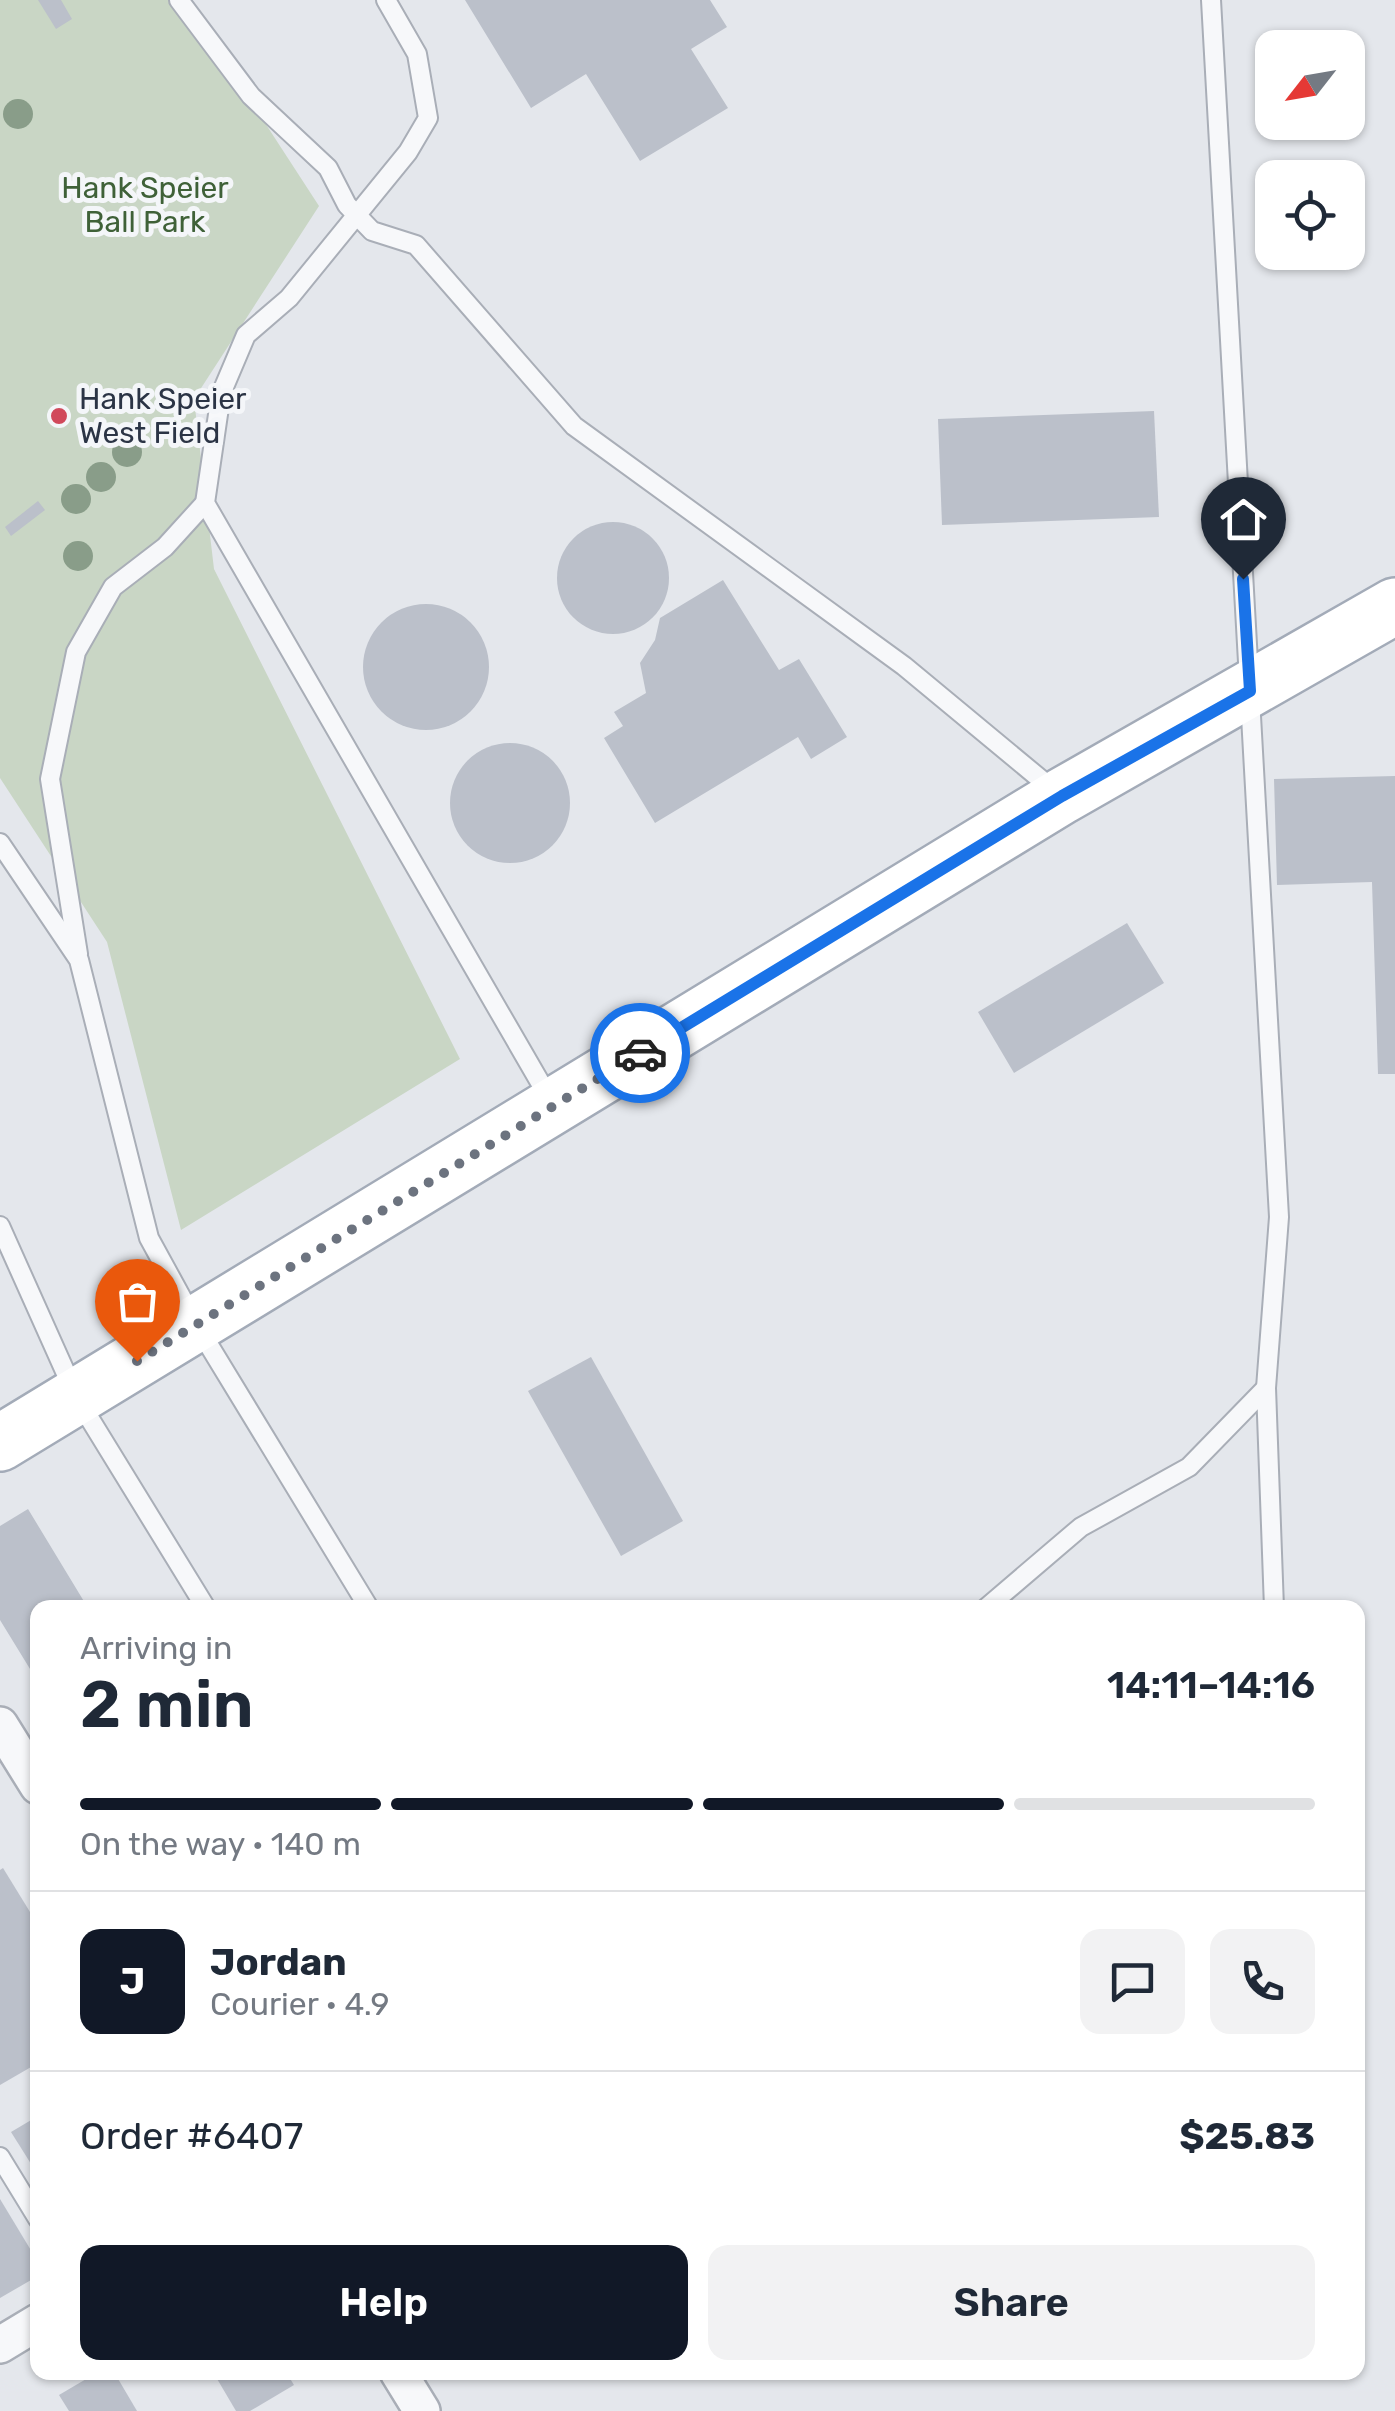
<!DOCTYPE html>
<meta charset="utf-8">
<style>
:root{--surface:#fff;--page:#f2f2f3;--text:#1f2937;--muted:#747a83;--line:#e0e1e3;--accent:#111827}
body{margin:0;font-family:Rubik,sans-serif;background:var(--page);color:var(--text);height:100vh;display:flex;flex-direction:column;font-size:38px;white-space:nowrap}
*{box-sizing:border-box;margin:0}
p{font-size:32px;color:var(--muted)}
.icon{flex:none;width:55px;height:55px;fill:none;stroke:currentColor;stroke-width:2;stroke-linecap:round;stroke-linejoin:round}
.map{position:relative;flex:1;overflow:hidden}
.details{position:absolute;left:30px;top:1600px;width:1335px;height:780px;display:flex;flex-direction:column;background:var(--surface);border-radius:20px;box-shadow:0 2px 8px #0004}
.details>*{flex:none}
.needle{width:65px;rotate:239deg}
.fabs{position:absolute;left:1255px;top:30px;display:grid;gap:20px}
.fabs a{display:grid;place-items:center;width:110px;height:110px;border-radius:20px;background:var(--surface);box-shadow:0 2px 8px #0004;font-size:50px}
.pin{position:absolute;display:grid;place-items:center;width:85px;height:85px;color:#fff;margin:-102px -42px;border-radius:50% 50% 50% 0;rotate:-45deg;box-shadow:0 0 10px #0007}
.pin .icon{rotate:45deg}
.courier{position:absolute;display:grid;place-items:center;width:100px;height:100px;margin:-50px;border:8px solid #1a73e8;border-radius:50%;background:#fff;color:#222;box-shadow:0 2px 12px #0007}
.overview em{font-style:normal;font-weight:600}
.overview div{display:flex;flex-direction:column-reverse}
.overview{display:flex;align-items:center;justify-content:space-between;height:170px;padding:0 50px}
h1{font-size:65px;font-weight:600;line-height:75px}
.bar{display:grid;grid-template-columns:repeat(4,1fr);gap:15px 10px;align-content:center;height:120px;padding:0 50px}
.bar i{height:12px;border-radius:8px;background:var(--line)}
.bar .current{background:var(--accent)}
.bar p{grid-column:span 4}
.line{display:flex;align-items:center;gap:25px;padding:0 50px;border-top:2px solid var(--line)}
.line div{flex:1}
.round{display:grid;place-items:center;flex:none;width:105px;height:105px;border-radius:20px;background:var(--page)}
.cta{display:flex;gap:20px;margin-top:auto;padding:20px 50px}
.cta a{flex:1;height:115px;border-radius:20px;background:var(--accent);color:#fff;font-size:40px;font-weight:600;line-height:115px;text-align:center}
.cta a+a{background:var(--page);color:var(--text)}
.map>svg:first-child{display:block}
</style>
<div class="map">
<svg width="1395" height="2411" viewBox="0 0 1395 2411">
<rect width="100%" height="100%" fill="#e4e7ec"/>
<!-- green -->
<polygon fill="#c9d6c5" points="0,0 185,0 319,206 194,399 214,569 460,1059 181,1230 107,942 0,778"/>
<!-- building -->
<g fill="#bbc0ca">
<polygon points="38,0 61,0 72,19 56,29"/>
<polygon points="465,0 710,0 727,27 691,49 728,108 640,161 586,74 531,108"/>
<polygon points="1154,411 1159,517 942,525 938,419"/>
<polygon points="38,501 45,510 11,536 5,527"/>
<circle cx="613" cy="578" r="56"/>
<polygon points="723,580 779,670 799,659 847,737 811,759 798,737 655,823 604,738 623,726 614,712 646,693 640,663 655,640 660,618"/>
<circle cx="426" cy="667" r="63"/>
<circle cx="510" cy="803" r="60"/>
<polygon points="1395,776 1395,1074 1378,1074 1372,882 1277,885 1274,779"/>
<polygon points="1127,923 1164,983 1014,1073 978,1012"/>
<polygon points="591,1357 683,1521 621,1556 528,1391"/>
<polygon points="28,1509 88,1608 38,1608 38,1682 0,1620 0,1526"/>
<polygon points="3,1868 38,1925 38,2063 0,2085 0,1870"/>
<polygon points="38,2116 38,2175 11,2132"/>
<polygon points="0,2199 38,2262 38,2276 0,2298"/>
<polygon points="98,2372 114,2372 137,2411 69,2411 59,2395"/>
<polygon points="213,2372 286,2372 294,2385 250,2411 236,2411"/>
</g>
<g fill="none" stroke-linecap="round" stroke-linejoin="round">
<defs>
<g id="lane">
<polyline points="179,0 251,96 328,168 347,205 372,231 416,245 574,426 904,666 1056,792"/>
<polyline points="386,0 417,54 428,118 408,152 289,298 246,335 221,394 205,503 552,1103"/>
<polyline points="1211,0 1279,1217 1266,1388 1274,1608"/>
<polyline points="0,843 79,960 149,1238 196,1324 369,1608"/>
<polyline points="78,954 50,779 76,652 113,587 165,547 205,503"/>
<polyline points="0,1226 77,1398 206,1608"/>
<polyline points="986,1608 1081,1527 1189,1467 1266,1388"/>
<polyline points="0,2157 38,2219"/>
</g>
<g id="street">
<polyline points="0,1725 38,1786"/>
<polyline points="0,2345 38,2322"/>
<polyline points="398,2372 422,2411"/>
</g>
<polyline id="primary" points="0,1443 1062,796 1395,606"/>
</defs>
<!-- lane casing -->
<use href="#lane" stroke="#a9aeb7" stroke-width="22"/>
<!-- street casing -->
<use href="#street" stroke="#a9aeb7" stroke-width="40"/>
<!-- primary casing -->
<use href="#primary" stroke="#a3abb8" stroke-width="60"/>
<!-- lane -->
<use href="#lane" stroke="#f7f8fa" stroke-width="18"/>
<!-- street -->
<use href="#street" stroke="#f7f8fa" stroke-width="35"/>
<!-- primary -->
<use href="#primary" stroke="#fff" stroke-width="55"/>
</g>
<!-- trees -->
<g fill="#899d89">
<circle cx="18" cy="114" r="15"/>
<circle cx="127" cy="452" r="15"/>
<circle cx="101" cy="477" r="15"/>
<circle cx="76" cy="499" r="15"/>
<circle cx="78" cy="556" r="15"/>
</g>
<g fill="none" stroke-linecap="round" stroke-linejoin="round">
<!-- done -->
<polyline stroke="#6c737f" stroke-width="10" stroke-dasharray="0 18" points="137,1361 640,1053"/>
<!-- route -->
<polyline stroke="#1a73e8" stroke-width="12" points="640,1053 1062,796 1250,691 1243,579"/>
</g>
<!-- markers -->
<circle fill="#d1495b" stroke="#f4f6f9" stroke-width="4" cx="59" cy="416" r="10"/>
<g text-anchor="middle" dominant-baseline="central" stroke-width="10" stroke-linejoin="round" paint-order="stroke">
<!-- park labels -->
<g font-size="30" fill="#3f6138" stroke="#f4f6f9">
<text x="145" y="188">Hank Speier<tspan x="145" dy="34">Ball Park</tspan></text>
</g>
<!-- poi labels -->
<g font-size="30" fill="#2b3445" stroke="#f4f6f9" text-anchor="start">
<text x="79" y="399">Hank Speier<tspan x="79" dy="34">West Field</tspan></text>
</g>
</g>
</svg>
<div class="fabs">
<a><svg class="needle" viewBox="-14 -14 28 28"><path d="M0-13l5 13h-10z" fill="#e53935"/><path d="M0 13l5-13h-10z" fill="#747a83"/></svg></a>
<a><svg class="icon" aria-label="locate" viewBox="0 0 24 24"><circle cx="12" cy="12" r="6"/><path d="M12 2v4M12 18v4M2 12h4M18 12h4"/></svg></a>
</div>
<div class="pin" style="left:137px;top:1361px;background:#ea580c"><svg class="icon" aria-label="bag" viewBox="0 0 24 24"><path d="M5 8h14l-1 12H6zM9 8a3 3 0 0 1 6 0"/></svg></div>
<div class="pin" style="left:1243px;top:579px;background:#1f2937"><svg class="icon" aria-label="home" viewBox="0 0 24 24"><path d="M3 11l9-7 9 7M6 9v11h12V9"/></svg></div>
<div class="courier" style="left:640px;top:1053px"><svg class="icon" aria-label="car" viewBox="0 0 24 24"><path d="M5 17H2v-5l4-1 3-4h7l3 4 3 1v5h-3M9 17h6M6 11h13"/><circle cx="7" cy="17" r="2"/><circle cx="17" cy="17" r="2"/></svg></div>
<section class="details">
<div class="overview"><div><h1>2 min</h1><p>Arriving in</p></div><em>14:11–14:16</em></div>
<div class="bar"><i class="current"></i><i class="current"></i><i class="current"></i><i></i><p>On the way · 140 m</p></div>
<div class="line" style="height:180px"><b class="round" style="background:var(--accent);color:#fff">J</b><div><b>Jordan</b><p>Courier · 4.9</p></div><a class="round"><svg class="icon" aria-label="chat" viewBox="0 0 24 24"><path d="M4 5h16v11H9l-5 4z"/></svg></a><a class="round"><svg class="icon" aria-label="phone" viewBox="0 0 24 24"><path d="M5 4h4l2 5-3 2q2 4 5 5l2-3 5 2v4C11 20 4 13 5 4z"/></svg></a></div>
<div class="line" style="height:130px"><div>Order #6407</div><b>$25.83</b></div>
<div class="cta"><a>Help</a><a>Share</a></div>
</section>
</div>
